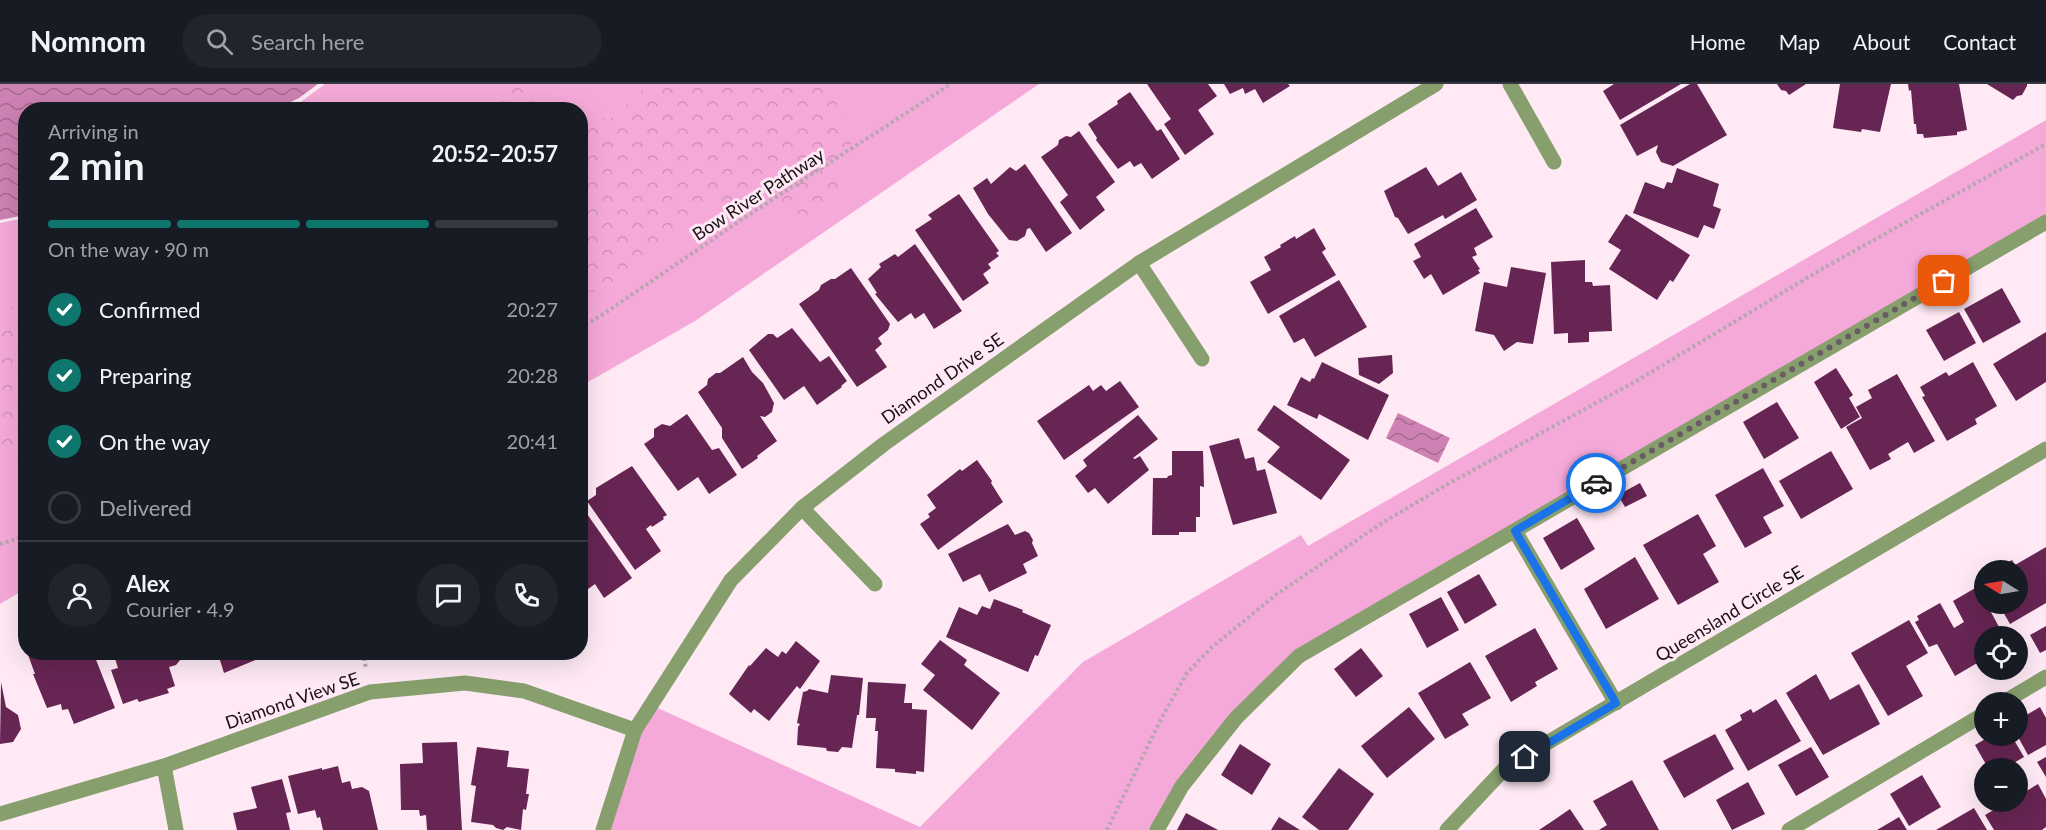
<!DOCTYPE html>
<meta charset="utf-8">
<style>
:root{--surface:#171b24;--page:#20242c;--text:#f1f3f6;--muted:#9ea1a6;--line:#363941;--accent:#0f766e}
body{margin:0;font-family:Lato,sans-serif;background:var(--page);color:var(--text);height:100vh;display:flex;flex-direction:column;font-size:22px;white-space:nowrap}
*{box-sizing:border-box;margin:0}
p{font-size:20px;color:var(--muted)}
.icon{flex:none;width:33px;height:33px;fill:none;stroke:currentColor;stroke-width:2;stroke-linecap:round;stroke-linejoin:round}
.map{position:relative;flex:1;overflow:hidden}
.drawer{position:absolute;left:18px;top:18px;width:570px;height:558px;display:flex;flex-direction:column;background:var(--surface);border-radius:24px;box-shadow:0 6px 24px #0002}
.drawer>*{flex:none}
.needle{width:39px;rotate:281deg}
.controls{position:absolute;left:1974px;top:476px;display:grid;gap:12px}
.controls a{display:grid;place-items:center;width:54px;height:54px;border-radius:50%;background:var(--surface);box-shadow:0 6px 24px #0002;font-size:30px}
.pin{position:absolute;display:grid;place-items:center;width:51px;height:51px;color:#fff;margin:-26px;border-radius:12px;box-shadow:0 3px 9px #0006}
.courier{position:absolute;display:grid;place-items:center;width:60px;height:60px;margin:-30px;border:4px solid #1a73e8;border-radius:50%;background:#fff;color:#222;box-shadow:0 2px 8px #0007}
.overview em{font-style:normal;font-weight:700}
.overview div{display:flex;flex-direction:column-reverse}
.overview{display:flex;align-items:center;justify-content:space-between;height:102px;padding:0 30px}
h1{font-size:39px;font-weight:700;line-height:45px}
.bar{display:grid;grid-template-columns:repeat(4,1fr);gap:9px 6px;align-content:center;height:72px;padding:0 30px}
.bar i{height:8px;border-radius:4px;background:var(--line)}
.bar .on{background:var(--accent)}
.bar p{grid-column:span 4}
.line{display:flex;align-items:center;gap:15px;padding:0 30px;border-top:2px solid var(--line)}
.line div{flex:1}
.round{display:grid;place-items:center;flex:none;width:63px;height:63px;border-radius:32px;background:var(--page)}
ol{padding:0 30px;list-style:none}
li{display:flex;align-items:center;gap:18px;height:66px}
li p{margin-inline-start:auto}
li .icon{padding:6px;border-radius:50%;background:var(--accent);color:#fff;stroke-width:4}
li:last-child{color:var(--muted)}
li i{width:33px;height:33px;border:3px solid var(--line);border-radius:50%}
header{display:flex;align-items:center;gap:36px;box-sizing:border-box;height:84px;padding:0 30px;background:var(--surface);border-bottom:2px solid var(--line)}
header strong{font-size:28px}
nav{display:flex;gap:33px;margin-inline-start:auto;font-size:21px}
.search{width:420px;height:54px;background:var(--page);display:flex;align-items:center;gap:15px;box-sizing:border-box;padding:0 21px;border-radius:33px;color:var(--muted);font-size:22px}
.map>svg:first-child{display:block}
</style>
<header>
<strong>Nomnom</strong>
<div class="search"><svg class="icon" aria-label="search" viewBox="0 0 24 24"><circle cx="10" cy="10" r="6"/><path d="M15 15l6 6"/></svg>Search here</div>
<nav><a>Home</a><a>Map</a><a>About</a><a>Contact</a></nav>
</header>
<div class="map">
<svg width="2046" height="746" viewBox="0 0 2046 746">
<defs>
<pattern id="forest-crowns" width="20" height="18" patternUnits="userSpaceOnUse" patternTransform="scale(1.5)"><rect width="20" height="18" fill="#f5a9d9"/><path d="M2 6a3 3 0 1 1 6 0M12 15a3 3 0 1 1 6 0" fill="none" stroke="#d190ba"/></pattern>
<pattern id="water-waves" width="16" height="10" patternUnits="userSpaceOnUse" patternTransform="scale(1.5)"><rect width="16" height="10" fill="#cd82b3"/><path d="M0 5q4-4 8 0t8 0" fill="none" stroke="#a66991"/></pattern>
</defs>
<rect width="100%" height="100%" fill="#fee9f5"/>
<!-- green -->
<g fill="#f5a9d9">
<polygon points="325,0 1039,0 695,237 581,302 580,26 285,26 302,17"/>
<polygon points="2046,36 2046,138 1299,572 1236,634 1157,746 603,746 651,621 920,743 1083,578 1301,451 1308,462"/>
<polygon points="25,134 25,505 0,520 0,139"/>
</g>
<!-- forest -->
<g fill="url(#forest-crowns)">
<polygon points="509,0 526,0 564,25 492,25"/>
<path d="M648,0h192l-4,25 7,11 10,6c3,17 -1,21 -16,29l-6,11 8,10 11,-3 -4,13 -39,35 -12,1 -12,-5 -4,-22 -7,-9c-28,-6 -24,7 -44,16 -6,3 -17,2 -24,3l-32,34 -49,43 -12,6 -30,6v-179l22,4 11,-2z"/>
<polygon points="25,220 26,220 25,385 20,378 7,377 0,381 0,227"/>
</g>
<!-- water -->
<g fill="url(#water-waves)">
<polygon points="0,0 318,0 299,14 277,25 26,26 25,131 0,136"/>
<polygon points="1398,329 1450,354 1438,379 1386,354"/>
</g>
<!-- building -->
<g fill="#672553">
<polygon points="1147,0 1208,0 1217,12 1198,26 1214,50 1185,71 1164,40 1171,35"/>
<polygon points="1224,0 1288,0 1290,2 1263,19 1255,5 1245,10 1243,4 1230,10"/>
<polygon points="1614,0 1681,0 1620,36 1603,7"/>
<polygon points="1690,0 1697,0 1727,51 1673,82 1661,78 1656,68 1658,61 1637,72 1620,41"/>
<polygon points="1777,0 1806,0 1789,11 1786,7 1781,6"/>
<polygon points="1840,0 1891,0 1880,48 1862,45 1861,48 1833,44"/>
<polygon points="1908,0 1959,0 1967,46 1957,48 1957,51 1924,54 1923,50 1917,50 1916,40 1914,40 1911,6 1909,7"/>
<polygon points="1987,0 2027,0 2027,2 2022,11 2017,12 2013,16"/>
<polygon points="1130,8 1157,47 1161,45 1180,75 1152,95 1141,79 1134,83 1130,77 1118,85 1096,56 1097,54 1088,40 1118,20 1117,17"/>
<polygon points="1079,47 1115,98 1096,113 1105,126 1080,146 1060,118 1068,111 1041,73 1058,61 1059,56 1066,52 1071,53"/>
<polygon points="1025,80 1072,149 1046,168 1030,144 1027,145 1025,152 1017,157 1009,156 988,130 973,104 987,94 991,100 1010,83 1016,87"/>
<polygon points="1426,83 1438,102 1461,88 1477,116 1445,135 1443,131 1408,150 1398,134 1395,133 1384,107"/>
<polygon points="1677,84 1719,100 1713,122 1721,125 1714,145 1704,141 1698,154 1633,129 1645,98 1664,105 1667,98 1672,99"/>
<polygon points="959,110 999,167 996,169 999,172 988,180 991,184 983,190 989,199 963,217 915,146 932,135 928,131"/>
<polygon points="1476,124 1493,153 1474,164 1477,171 1472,173 1480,185 1478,186 1480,189 1443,211 1431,190 1424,195 1413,177 1421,173 1414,160"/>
<polygon points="1626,130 1690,171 1673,198 1670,196 1657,216 1609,185 1621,166 1608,158"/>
<polygon points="1314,144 1326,165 1322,168 1336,191 1268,230 1250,198 1271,186 1264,173 1281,163 1280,161 1295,152 1296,155"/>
<polygon points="915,160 962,227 934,245 924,229 915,235 911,229 898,238 875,210 877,209 868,195 881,183 879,180 895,170 898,173"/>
<polygon points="1585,176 1585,198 1592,198 1593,202 1610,201 1612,247 1589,248 1589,258 1568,259 1568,249 1554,250 1551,178"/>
<polygon points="1511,183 1546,189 1533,260 1517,258 1504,267 1494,251 1475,247 1484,198 1507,203"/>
<polygon points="851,184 890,240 888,246 878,254 882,260 875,266 887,283 857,303 799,220 819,206 821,201 831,195 835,195"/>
<polygon points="1339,196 1367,243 1315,273 1304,254 1294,259 1279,232"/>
<polygon points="2002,204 2021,238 1983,259 1964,225"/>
<polygon points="1959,228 1976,259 1944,277 1926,246"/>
<polygon points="792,244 820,278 829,272 847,297 841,302 842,303 817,321 804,302 784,316 749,266 768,250 773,250 777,254"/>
<polygon points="2046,248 2046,298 2016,317 1993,280"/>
<polygon points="1392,271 1393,289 1379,300 1359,291 1358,274"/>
<polygon points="743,273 752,288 763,299 774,319 772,328 765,333 760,332 777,357 757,372 758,374 742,385 722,354 722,344 698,308 707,301 708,295 716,289 720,289"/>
<polygon points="1322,278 1389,311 1368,356 1319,330 1317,335 1287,321 1301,293 1310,298 1312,294 1314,295"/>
<polygon points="1973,278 1997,322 1975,335 1977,340 1947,357 1922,313 1925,312 1920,303 1946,288 1949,292"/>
<polygon points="1836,284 1853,311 1849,314 1860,333 1841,345 1814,298"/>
<polygon points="1897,290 1935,357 1914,369 1908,358 1888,370 1891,375 1870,386 1846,343 1862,334 1856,323 1872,314 1868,306"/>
<polygon points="1120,297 1139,323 1064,376 1037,337 1089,301 1093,307 1101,301 1106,307"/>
<polygon points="1777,318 1799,354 1764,375 1743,338"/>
<polygon points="1274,321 1350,376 1321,416 1267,378 1280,363 1257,346"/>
<polygon points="687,330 712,366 719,364 737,391 709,410 698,393 678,407 644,360 654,353 654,345 662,340 670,342"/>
<polygon points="1138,331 1158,355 1133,374 1135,375 1140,372 1149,386 1108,420 1095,404 1088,409 1075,392 1087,382 1083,376"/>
<polygon points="1239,354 1245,375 1254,373 1257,387 1265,385 1277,429 1233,441 1209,362"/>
<polygon points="1172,367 1203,367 1204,403 1200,402 1200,433 1196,433 1196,448 1179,448 1179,451 1152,451 1153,394 1167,394 1168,392 1172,391"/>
<polygon points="1831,367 1853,405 1801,435 1779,397"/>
<polygon points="977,376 992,397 991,399 1003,418 938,466 920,440 930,433 928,430 936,424 927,411 960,385 962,387"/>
<polygon points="632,382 667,431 663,433 664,435 652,443 651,441 646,445 661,467 635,486 587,417 596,411 596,404"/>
<polygon points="1763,384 1784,422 1763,433 1772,449 1745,464 1715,411"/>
<polygon points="1640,399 1647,412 1625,423 1618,411"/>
<polygon points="580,420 632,494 604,514 595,500 580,511"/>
<polygon points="1698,430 1716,462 1703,470 1719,498 1678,521 1643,461"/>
<polygon points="1577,434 1595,465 1561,486 1543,454"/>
<polygon points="1008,440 1015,451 1025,447 1029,449 1033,456 1032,459 1038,472 1023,480 1027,489 989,508 980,490 963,498 948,470"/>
<polygon points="2046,463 2046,519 2010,540 1998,519 2018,519 2018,486 1994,486 2012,476 2015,481"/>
<polygon points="1635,473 1659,515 1606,545 1584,505"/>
<polygon points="1479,490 1497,521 1465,540 1447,508"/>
<polygon points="1977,503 1984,519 1986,519 2004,552 1984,552 1984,575 1955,592 1937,560 1929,563 1915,538 1919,536 1917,532 1940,519 1954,544 1964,538 1953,517"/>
<polygon points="1441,513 1459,546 1427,564 1409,530"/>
<polygon points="994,515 1023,526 1022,528 1051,541 1038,572 1035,571 1028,588 946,553 959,523 977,531 982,522 990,525"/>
<polygon points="1909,536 1928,569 1906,582 1923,612 1888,632 1851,569"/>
<polygon points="26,539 26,561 25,561 18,541"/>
<polygon points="2046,542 2046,566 2040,569 2030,551"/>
<polygon points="1535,544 1558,585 1535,598 1537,602 1511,618 1485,572"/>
<polygon points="940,556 967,576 964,581 1000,609 972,646 923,606 935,591 921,580"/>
<polygon points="796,557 820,577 800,605 797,602 769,637 754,625 751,629 729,610 749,581 750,582 766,564 778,573 782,567 786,570"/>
<polygon points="1361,564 1383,592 1356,613 1334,585"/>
<polygon points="27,568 93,568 115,624 74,640 68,625 62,626 61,620 47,624 33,590 35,590"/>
<polygon points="113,568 182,568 181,575 176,581 169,583 175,602 167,605 169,609 139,618 137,615 123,620 111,586 118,584"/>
<polygon points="208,568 272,568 272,569 224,589 218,570 210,573"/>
<polygon points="1470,578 1491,614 1462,630 1469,641 1445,655 1418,609"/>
<polygon points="1816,590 1830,616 1859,600 1880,640 1823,671 1786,609"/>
<polygon points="831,591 863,594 859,631 857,631 852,664 842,663 838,668 827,667 826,664 797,661 798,643 800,640 797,639 803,608 807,607 809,605 828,609"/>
<polygon points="1,598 6,623 18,631 21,645 13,658 0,660"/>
<polygon points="868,598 906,600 904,619 912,619 912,625 927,626 924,688 916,687 916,690 895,688 895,685 876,684 878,647 875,647 876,634 866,634"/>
<polygon points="1776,615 1801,657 1748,687 1725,646 1742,636 1740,631 1751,625 1753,629"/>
<polygon points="1409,623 1435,655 1387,694 1361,662"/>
<polygon points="2040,623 2046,634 2046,661 2028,671 2017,651 2018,636"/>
<polygon points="1715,650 1734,685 1684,714 1663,677"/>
<polygon points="1992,651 2011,651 2024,673 2005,684 1988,684 1975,661"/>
<polygon points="457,658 462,746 427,746 426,731 420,732 419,726 401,726 400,680 423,679 422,659"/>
<polygon points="1240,660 1271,680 1252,711 1221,691"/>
<polygon points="477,663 509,667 507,683 529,685 526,710 529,710 526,726 523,725 521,746 507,743 503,746 496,744 493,741 471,738 476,702 471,701"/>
<polygon points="1811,663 1829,693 1796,712 1778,681"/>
<polygon points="2046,673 2046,693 2037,678"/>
<polygon points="338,682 342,699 350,697 352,705 362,703 369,707 378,746 323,746 320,733 317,734 315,726 298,730 288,692 322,684 322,686"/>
<polygon points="1339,684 1374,710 1348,746 1319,746 1302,733"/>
<polygon points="1922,691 1941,723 1909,742 1890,710"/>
<polygon points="282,695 291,728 286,729 290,746 237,746 233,729 257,724 251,703"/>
<polygon points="1632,696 1659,746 1599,746 1607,741 1593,717"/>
<polygon points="1748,698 1765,730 1732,746 1716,716"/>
<polygon points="2038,700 2046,715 2046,743 2042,746 1994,746 1985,731 2009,717 2018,717 2018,712"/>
<polygon points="1974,724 1987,746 1936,746"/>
<polygon points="1570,725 1584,746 1539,746 1554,736"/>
<polygon points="1186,729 1218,746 1177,746"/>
<polygon points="1279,733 1300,746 1271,746"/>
<polygon points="1899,733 1907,746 1877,746"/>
</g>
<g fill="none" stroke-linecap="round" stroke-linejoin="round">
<!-- path -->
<g stroke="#b7a6b0" stroke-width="4" stroke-dasharray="3 3" stroke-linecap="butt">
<polyline points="580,243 599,233 744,134 951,0"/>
<polyline points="0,460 26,452"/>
<polyline points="363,568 366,585"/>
<polyline points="1107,746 1162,633 1187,589 1212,563 1277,510 1382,439 1446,401 1638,296 1822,185 2046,60"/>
</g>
<!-- minor -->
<g stroke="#869f6c" stroke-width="15">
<polyline points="1510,0 1554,78"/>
<polyline points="1139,179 1202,275"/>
<polyline points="802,424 875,500"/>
<polyline points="1515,447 1616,619"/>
<polyline points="2004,618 2046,593"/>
<polyline points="164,682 176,746"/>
<polyline points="0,730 164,682 370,608 465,599 524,607 635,646"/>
<polyline points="603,746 635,646 731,496 802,424 884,360 1139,179 1436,0"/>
<polyline points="1157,746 1182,702 1236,634 1299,572 2046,138"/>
<polyline points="1447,746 1506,683 2046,365"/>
<polyline points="1789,746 1984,630"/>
</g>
</g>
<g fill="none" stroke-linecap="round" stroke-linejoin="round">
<!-- done -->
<polyline stroke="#695d64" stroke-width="6" stroke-dasharray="0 10.8" points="1596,399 1944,197"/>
<!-- route -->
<polyline stroke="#1a73e8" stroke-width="8" points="1525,673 1616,619 1515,447 1596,399"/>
</g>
<g text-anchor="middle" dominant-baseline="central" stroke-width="6" stroke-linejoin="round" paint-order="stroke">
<!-- street labels -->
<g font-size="18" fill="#191116" stroke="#fee9f5">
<text transform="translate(758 110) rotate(-33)">Bow River Pathway</text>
<text transform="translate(942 294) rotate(-35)">Diamond Drive SE</text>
<text transform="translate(1729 529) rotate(-31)">Queensland Circle SE</text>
<text transform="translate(292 616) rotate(-19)">Diamond View SE</text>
</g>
</g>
</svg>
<div class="controls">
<a><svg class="needle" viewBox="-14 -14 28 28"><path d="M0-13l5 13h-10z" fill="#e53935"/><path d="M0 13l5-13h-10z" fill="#9ea1a6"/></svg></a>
<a><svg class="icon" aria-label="locate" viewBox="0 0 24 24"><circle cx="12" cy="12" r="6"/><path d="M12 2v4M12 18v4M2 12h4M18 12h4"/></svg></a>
<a>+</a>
<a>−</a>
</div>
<div class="pin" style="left:1944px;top:197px;background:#ea580c"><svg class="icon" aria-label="bag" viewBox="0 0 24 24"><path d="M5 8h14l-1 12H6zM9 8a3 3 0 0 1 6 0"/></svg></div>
<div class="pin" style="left:1525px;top:673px;background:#1f2937"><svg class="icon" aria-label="home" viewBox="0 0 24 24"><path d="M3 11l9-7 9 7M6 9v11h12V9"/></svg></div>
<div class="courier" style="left:1596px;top:399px"><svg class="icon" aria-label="car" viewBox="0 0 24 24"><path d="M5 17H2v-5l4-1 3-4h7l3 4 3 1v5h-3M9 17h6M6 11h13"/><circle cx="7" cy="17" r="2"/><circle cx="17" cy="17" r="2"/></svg></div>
<section class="drawer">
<div class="overview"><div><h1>2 min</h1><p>Arriving in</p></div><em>20:52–20:57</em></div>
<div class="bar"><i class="on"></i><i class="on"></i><i class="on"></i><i></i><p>On the way · 90 m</p></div>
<ol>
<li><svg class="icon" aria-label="check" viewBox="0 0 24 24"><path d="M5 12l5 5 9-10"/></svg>Confirmed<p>20:27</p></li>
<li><svg class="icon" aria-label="check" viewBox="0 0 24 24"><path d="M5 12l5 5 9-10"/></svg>Preparing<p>20:28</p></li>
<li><svg class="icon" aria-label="check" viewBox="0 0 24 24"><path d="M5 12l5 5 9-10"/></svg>On the way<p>20:41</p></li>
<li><i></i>Delivered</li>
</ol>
<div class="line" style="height:108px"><a class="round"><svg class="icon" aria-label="person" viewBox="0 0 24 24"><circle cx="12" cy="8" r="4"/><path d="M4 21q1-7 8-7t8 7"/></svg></a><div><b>Alex</b><p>Courier · 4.9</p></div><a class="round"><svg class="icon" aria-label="chat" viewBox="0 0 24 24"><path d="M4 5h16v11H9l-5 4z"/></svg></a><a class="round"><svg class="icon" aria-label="phone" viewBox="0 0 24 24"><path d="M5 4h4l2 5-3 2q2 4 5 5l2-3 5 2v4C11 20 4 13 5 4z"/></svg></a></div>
</section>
</div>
